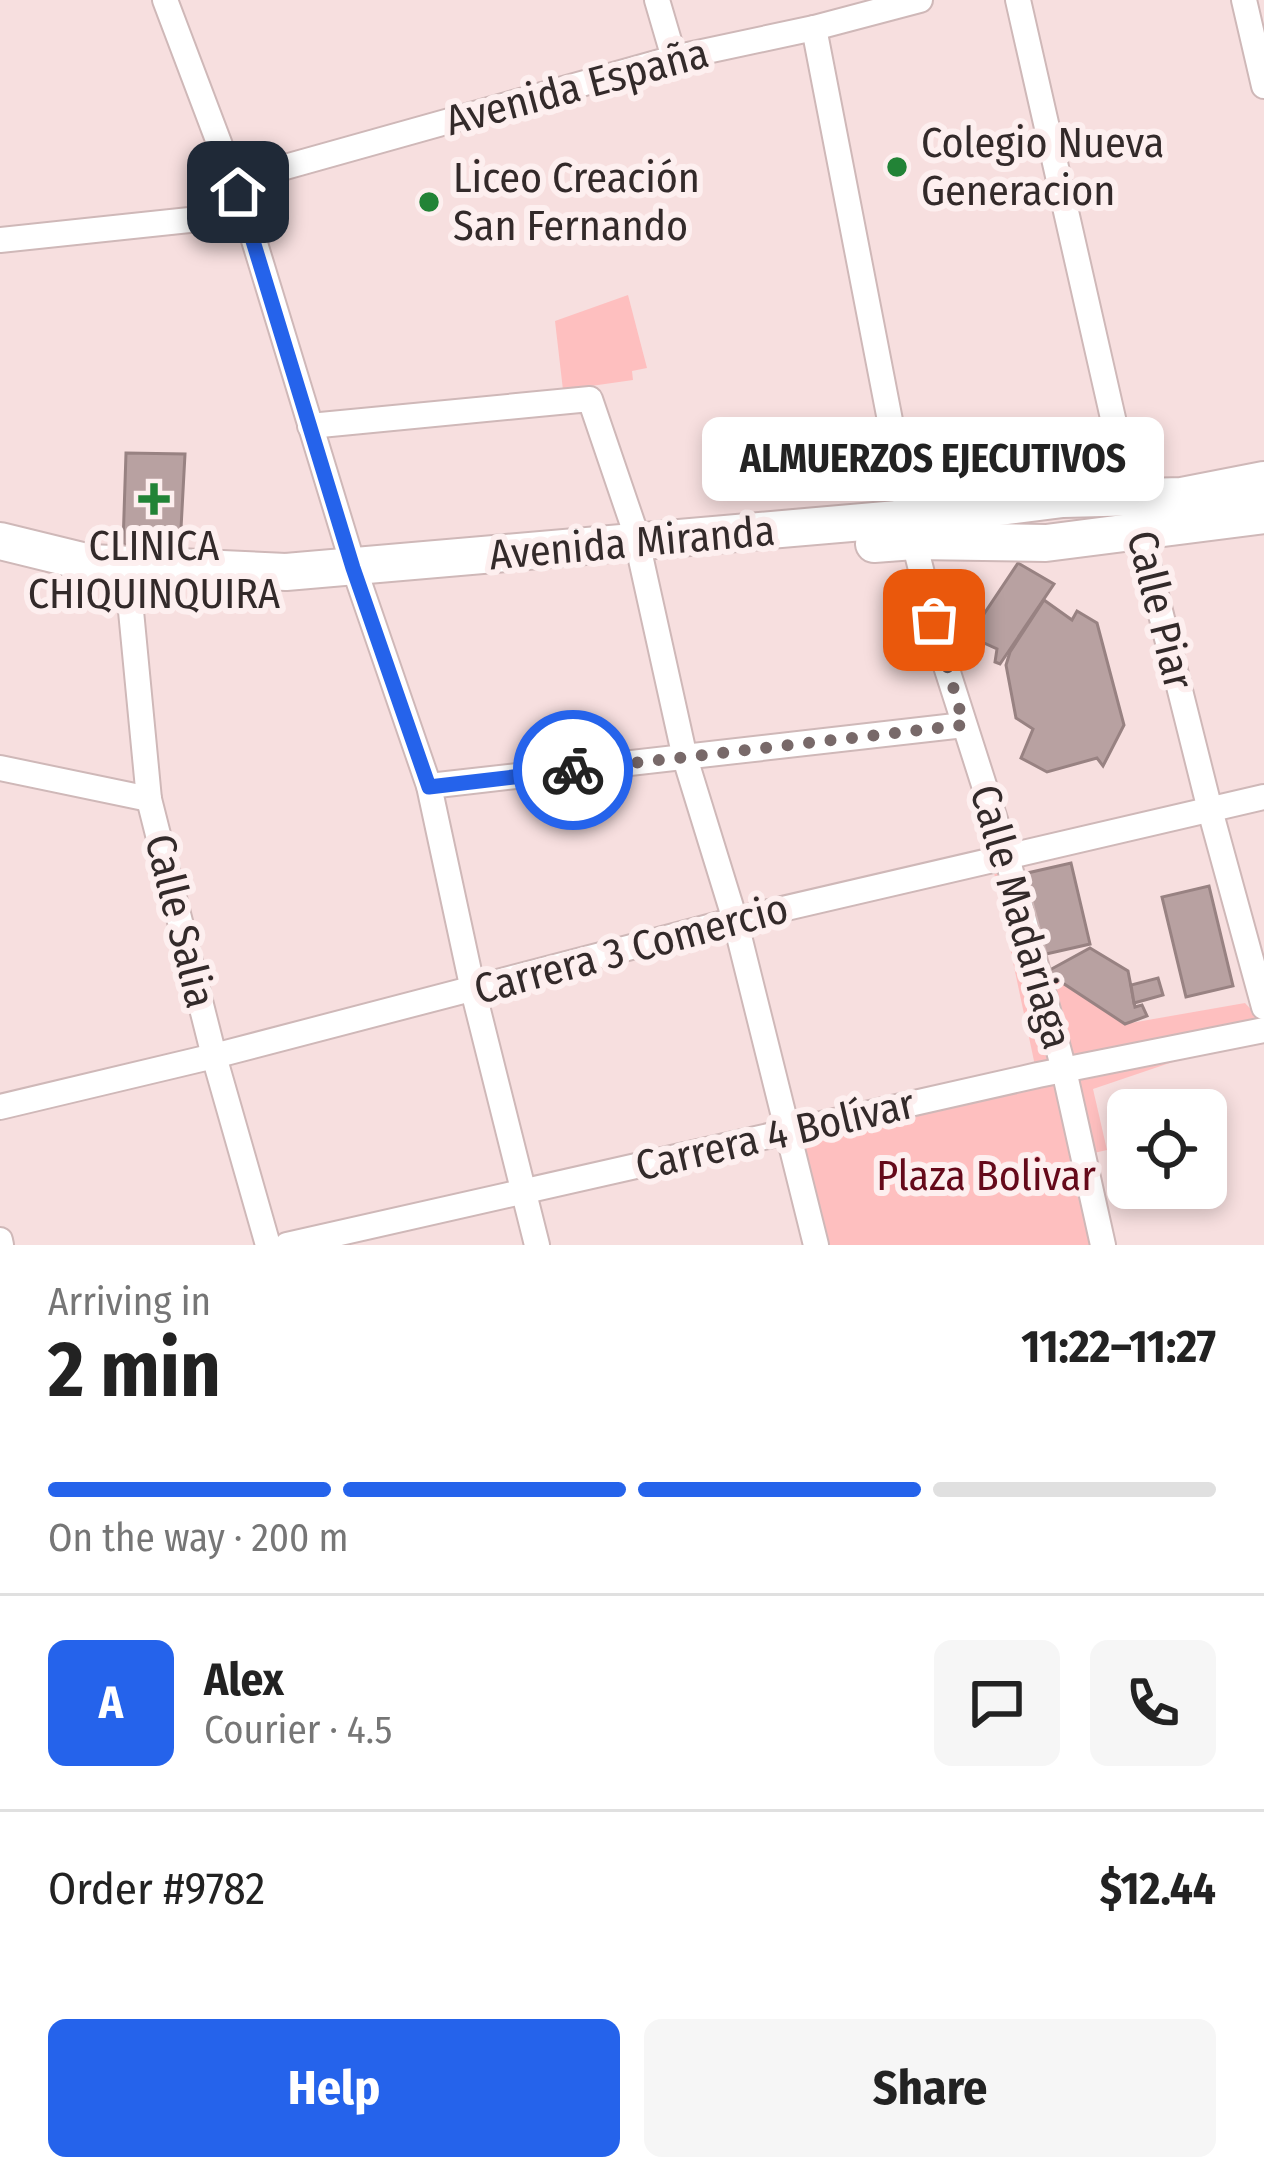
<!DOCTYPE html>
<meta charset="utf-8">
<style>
:root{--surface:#fff;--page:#f6f6f6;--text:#222;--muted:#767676;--line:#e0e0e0;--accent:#2563eb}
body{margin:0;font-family:"Fira Sans Condensed",sans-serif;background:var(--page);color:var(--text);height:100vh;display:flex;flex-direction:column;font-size:45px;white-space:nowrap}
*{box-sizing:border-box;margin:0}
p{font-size:39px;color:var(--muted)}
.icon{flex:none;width:66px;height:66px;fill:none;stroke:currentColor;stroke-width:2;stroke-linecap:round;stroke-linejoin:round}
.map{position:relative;height:1245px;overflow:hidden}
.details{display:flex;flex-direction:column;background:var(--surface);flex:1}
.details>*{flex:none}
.controls{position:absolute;left:1107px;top:1089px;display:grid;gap:24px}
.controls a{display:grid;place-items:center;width:120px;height:120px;border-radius:18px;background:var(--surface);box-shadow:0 6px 18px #0003;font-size:60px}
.pin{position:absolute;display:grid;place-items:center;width:102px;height:102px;color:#fff;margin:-51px;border-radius:24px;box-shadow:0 6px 18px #0006}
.courier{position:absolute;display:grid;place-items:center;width:120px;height:120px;margin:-60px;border:9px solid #2563eb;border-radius:50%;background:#fff;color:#222;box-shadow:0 3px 15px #0007}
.bubble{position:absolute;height:84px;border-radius:18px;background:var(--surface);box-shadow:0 6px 18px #0003;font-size:39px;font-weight:700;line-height:84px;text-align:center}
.headline em{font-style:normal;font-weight:700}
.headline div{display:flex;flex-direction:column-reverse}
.headline{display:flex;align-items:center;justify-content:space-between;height:204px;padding:0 48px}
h1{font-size:78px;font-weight:700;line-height:90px}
.bar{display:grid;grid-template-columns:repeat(4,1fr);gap:18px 12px;align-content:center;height:144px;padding:0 48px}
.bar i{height:15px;border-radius:9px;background:var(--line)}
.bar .current{background:var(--accent)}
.bar p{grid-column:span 4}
.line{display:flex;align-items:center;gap:30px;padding:0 48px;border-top:3px solid var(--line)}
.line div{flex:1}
.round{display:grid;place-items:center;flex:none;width:126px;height:126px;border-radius:18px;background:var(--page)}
.button{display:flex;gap:24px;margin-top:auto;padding:24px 48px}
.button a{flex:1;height:138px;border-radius:18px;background:var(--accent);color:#fff;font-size:48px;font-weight:700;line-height:138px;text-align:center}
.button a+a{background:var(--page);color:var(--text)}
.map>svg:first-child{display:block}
</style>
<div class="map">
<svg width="1264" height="1245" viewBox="0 0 1264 1245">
<rect width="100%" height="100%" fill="#f7dfdf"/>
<!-- green -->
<g fill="#febfbf">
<polygon points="628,295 647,368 632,371 633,380 563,390 555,321"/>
<polygon points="1015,863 1046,972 1125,1024 1245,1003 1264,1023 1264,1031 1093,1089 1107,1150 1085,1155 1103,1245 816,1245 788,1133 1037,1075 993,868"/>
</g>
<!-- building -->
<g fill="#b8a1a1" stroke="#988282" stroke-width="3">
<polygon points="126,453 185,454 180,547 123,545"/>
<polygon points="1018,563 1054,584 1000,664 995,662 997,649 982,642 980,620"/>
<polygon points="1044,600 1072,620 1077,611 1097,623 1124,725 1103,766 1097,758 1047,772 1021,758 1033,729 1016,718 1006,665 1010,652"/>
<polygon points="1071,863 1090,944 1042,955 1023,874"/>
<polygon points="1209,886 1233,986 1186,997 1162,897"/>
<polygon points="1090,948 1128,971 1135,1007 1142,1005 1147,1016 1125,1024 1046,972"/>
<polygon points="1158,978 1163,995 1134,1003 1131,985"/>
</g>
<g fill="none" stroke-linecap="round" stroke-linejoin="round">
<defs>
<g id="street">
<polyline points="165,0 246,214 354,568 429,786 473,990 537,1245"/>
<polyline points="657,0 674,58"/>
<polyline points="1018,0 1125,471 1210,810 1264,1007"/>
<polyline points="1244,0 1264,86"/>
<polyline points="814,28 912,534 944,660 1007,857 1064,1070 1103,1245"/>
<polyline points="235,181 674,58 814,28 920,0"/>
<polyline points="0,240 246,214"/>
<polyline points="310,426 590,399 634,528 685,758 735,920 816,1245"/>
<polyline points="129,590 149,799 214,1056 268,1245"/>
<polyline points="0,768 149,799"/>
<polyline points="429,786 964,725"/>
<polyline points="0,1107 214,1056 735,920 1264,797"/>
<polyline points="0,1240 1,1245"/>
<polyline points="287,1245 1038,1075 1264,1030"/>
</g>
<g id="secondary">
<polyline points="0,541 90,563 286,572 909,518 1063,499 1182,496 1264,480"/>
<polyline points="874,544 914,541 1046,543 1264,515"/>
</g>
</defs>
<!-- street casing -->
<use href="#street" stroke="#cfb8b8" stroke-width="28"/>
<!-- secondary casing -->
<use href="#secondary" stroke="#cfb8b8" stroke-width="40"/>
<!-- street -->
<use href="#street" stroke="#fff" stroke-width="24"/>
<!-- secondary -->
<use href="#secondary" stroke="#fff" stroke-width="36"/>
</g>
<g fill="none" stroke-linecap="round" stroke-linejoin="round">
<!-- done -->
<polyline stroke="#786969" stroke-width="12" stroke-dasharray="0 21.6" points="573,770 964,725 934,620"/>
<!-- route -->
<polyline stroke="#2563eb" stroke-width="15" points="238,192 353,568 429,787 573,770"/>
</g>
<!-- markers -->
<g fill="#228336" stroke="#fdefef" stroke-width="4.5">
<circle cx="897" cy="167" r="12"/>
<circle cx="429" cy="202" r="12"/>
<path d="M148 481h12v12h12v12h-12v12h-12v-12h-12v-12h12z"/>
</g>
<g text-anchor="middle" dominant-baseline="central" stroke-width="12" stroke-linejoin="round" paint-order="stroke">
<!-- street labels -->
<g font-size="42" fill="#332a2a" stroke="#fdefef">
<text transform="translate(577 87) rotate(-15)">Avenida España</text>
<text transform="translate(632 543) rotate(-5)">Avenida Miranda</text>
<text transform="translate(1160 610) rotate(76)">Calle Piar</text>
<text transform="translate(1021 917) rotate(74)">Calle Madariaga</text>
<text transform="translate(180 921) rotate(76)">Calle Salia</text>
<text transform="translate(631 949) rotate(-15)">Carrera 3 Comercio</text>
<text transform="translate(775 1135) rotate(-13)">Carrera 4 Bolívar</text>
</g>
<!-- poi labels -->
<g font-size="42" fill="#332a2a" stroke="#fdefef" text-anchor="start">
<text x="921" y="143">Colegio Nueva<tspan x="921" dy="48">Generacion</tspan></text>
<text x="453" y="178">Liceo Creación<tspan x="453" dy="48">San Fernando</tspan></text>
<text x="154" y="546" text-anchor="middle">CLINICA<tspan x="154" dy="48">CHIQUINQUIRA</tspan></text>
</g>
<!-- park labels -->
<g font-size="42" fill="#65091a" stroke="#fdefef">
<text x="986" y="1176">Plaza Bolivar</text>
</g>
</g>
</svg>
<div class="controls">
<a><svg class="icon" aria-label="locate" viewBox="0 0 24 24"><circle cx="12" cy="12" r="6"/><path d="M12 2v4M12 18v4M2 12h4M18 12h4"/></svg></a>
</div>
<div class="pin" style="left:934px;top:620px;background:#ea580c"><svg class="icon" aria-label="bag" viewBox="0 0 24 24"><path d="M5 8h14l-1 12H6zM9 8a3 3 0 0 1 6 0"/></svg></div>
<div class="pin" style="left:238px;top:192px;background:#1f2937"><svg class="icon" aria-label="home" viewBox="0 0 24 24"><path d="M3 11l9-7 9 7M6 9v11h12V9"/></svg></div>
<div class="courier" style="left:573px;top:770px"><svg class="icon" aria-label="bike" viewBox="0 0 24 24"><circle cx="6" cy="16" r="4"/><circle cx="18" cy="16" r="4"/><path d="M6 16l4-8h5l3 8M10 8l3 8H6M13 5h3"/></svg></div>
<div class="bubble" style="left:702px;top:417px;width:462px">ALMUERZOS EJECUTIVOS</div>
</div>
<section class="details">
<div class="headline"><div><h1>2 min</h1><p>Arriving in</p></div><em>11:22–11:27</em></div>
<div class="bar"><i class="current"></i><i class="current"></i><i class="current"></i><i></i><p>On the way · 200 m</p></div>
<div class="line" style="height:216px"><b class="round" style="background:var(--accent);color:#fff">A</b><div><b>Alex</b><p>Courier · 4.5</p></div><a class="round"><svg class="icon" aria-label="chat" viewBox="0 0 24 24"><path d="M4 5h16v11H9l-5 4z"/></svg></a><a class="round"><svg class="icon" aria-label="phone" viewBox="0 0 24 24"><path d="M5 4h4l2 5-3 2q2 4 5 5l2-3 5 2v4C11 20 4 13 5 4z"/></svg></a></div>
<div class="line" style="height:156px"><div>Order #9782</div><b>$12.44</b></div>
<div class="button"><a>Help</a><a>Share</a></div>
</section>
